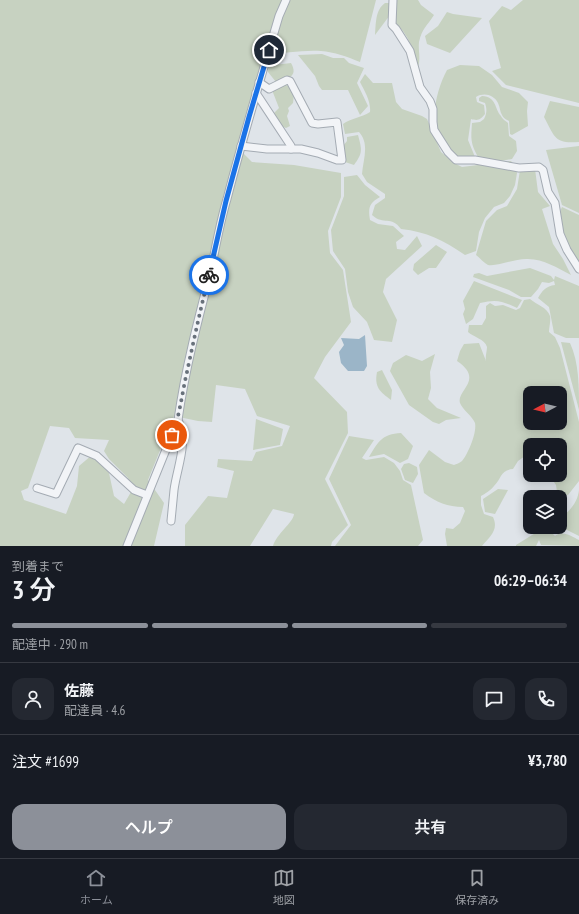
<!DOCTYPE html>
<html lang="ja">
<meta charset="utf-8">
<style>
:root{--surface:#171b24;--page:#242831;--text:#f1f3f6;--muted:#9ea1a6;--line:#363941;--accent:#8c9099}
body{margin:0;font-family:"PT Sans Narrow","Noto Sans JP",sans-serif;background:var(--page);color:var(--text);height:100vh;display:flex;flex-direction:column;font-size:15px;white-space:nowrap}
*{box-sizing:border-box;margin:0}
p{font-size:13px;color:var(--muted)}
.icon{flex:none;width:22px;height:22px;fill:none;stroke:currentColor;stroke-width:2;stroke-linecap:round;stroke-linejoin:round}
.map{position:relative;height:546px;overflow:hidden}
.details{display:flex;flex-direction:column;background:var(--surface);flex:1}
.details>*{flex:none}
.needle{width:26px;rotate:263deg}
.controls{position:absolute;left:523px;top:386px;display:grid;gap:8px}
.controls a{display:grid;place-items:center;width:44px;height:44px;border-radius:8px;background:var(--surface);box-shadow:0 2px 10px #0003;font-size:20px}
.pin{position:absolute;display:grid;place-items:center;width:34px;height:34px;color:#fff;margin:-17px;border:2px solid #fff;border-radius:50%;box-shadow:0 1px 4px #0007}
.courier{position:absolute;display:grid;place-items:center;width:40px;height:40px;margin:-20px;border:3px solid #1a73e8;border-radius:50%;background:#fff;color:#222;box-shadow:0 1px 5px #0007}
.overview em{font-style:normal;font-weight:600}
.overview div{display:flex;flex-direction:column-reverse}
.overview{display:flex;align-items:center;justify-content:space-between;height:68px;padding:0 12px}
h1{font-size:26px;font-weight:600;line-height:30px}
.bar{display:grid;grid-template-columns:repeat(4,1fr);gap:6px 4px;align-content:center;height:48px;padding:0 12px}
.bar i{height:5px;border-radius:3px;background:var(--line)}
.bar .active{background:var(--accent)}
.bar p{grid-column:span 4}
.line{display:flex;align-items:center;gap:10px;padding:0 12px;border-top:1px solid var(--line)}
.line div{flex:1}
.round{display:grid;place-items:center;flex:none;width:42px;height:42px;border-radius:12px;background:var(--page)}
.primary-button{display:flex;gap:8px;margin-top:auto;padding:8px 12px}
.primary-button a{flex:1;height:46px;border-radius:12px;background:var(--accent);color:#fff;font-size:16px;font-weight:600;line-height:46px;text-align:center}
.primary-button a+a{background:var(--page);color:var(--text)}
.menu{display:flex;justify-content:space-around;align-items:center;height:56px;border-top:1px solid var(--line);background:var(--surface);font-size:11px;color:var(--muted)}
.menu a{display:grid;justify-items:center;gap:2px}
.menu .active{color:var(--accent)}
.map>svg:first-child{display:block}
</style>
<div class="map">
<svg width="579" height="546" viewBox="0 0 579 546">
<rect width="100%" height="100%" fill="#dfe4e9"/>
<!-- green -->
<g fill="#c7d2c1" fill-rule="evenodd">
<path d="M0,0h376l-16,62c-12,-5 -26,-10 -39,-11 -18,-1 -37,2 -55,4l-27,94 13,13 42,3 47,8v24l-13,34 2,22 13,17 8,52 -26,35 -11,21 33,34 1,21 -23,46 23,46 -16,17 -1,4h-58c4,-13 20,-23 21,-32l-21,-5 -23,37h-65v-21l23,-29 19,2 7,-27 -17,-4 1,-8 34,2 4,-9 26,-6 8,-20 -33,-10 -12,-27 -29,-4 -4,37 -14,-1 -24,-5 -26,64 16,23 -10,43h-154zM50,426l19,2 6,10 34,2 -5,11 5,8 19,19 3,14 -7,12 -10,-8 -5,-23 -17,-18 -13,11 -2,20 -11,28 -42,-14 -3,-9 7,-3z"/>
<path d="M395,0h23l3,5 13,10c-7,11 -12,13 -15,27 -1,8 2,17 -1,25 -4,-16 -10,-34 -23,-44z"/>
<polygon points="523,0 579,0 579,103 506,85 492,71 501,68 489,21 502,6 511,10"/>
<path d="M385,3h4l1,12 -15,20c1,-11 0,-25 10,-32z"/>
<polygon points="447,12 453,14 482,18 450,53 427,44 425,36 438,26"/>
<polygon points="322,54 333,58 344,58 349,63 364,68 357,83 368,106 360,115 348,90 322,90 319,86 315,76 298,55"/>
<path d="M273,59l1,6 17,-2c8,14 -4,16 -15,19l-8,-10 1,-11z"/>
<path d="M460,65l19,1 13,9 10,12 17,6 9,9 -1,9 1,15 -16,9 -2,-1 -1,-13c-2,-1 -6,-3 -7,-6 -2,-3 -2,-8 -4,-12 -4,-8 -14,-11 -22,-6l1,5 7,3 1,9c-5,6 -7,7 -14,5l-3,21 7,17 -18,1 -3,-3c-5,-7 -17,-22 -18,-30 -4,-17 3,-40 11,-55z"/>
<path d="M365,74l8,9h19l4,19 6,7 20,7 5,3 14,33 13,11 8,4 49,-6 4,5 2,7 -2,12 -5,11 -6,7 -10,4 -9,11 -6,14 -3,19 -11,4c-22,-15 -38,-23 -64,-26 -10,-14 -17,-3 -29,-14l3,-10 10,-7v-4l-18,-12 -5,-8c1,-14 8,-30 -3,-42l-14,2 -2,-10c8,-6 18,-6 27,-12 1,-11 -5,-20 -10,-30z"/>
<polygon points="286,85 291,87 294,94 293,103 288,108 289,111 287,116 290,126 286,128 281,126 274,113 279,108 272,90 280,86"/>
<path d="M482,96c15,1 12,12 19,20 1,3 5,5 7,7l1,13 7,5 1,10 -5,8 -11,2 -23,-4c-8,-14 -7,-19 -6,-34l8,-1 4,-3c3,-6 3,-10 1,-16l-6,-2v-3z"/>
<path d="M550,101l29,6v35c-25,2 -24,-5 -35,-25z"/>
<path d="M358,135c4,15 5,18 -4,30l-9,-3 -2,-16 4,-5v-4z"/>
<polygon points="579,146 579,213 562,205 546,150"/>
<path d="M535,169l3,23 12,14 -8,3 11,35 10,15 8,16c-14,-7 -27,-16 -43,-16 -12,-1 -31,8 -40,6 -4,-2 -8,-7 -12,-10l10,-34 11,-11 10,-4 10,-17 3,-19z"/>
<path d="M357,175l8,10 15,12c-11,6 -12,11 -10,23l8,4 15,2 11,10 -8,6 1,7 8,1 12,-14 5,10 -36,33 -3,13 14,28 -5,22 -18,-2 -7,-18 -14,-15 -5,-15 -3,-23 -12,-18 -2,-21 13,-34v-19z"/>
<path d="M562,207l17,8v46h-1c-7,-12 -24,-41 -16,-54z"/>
<polygon points="436,245 447,252 436,268 429,268 418,275 413,270 414,264"/>
<path d="M530,268l21,8 3,4 1,-4 24,10v52h-13l-12,-5 -5,-26 -11,-9c4,-7 8,-12 17,-13l-1,-4 -5,2 -7,-1 -4,7 -7,8h-10l-12,-7 -36,-13 1,-3 5,-1 8,3z"/>
<path d="M474,281l48,19 -5,8c-15,-7 -20,-9 -37,-5l-7,16 -7,5 -3,-10 2,-5 -2,-8z"/>
<path d="M530,299c7,6 17,8 20,17 1,4 -1,12 -1,16l6,5 5,11 19,74v59l-11,14 -11,-3 -1,-7 -7,-10h11v-30h-30v12l-5,-1 -7,5 -5,8c-13,1 -11,9 -19,17 -4,5 -8,7 -13,10v9l3,9 9,3c6,13 -3,19 -11,29h-35l-2,-12 1,-6 7,1 7,-6 5,-12 -2,-4c-15,0 -27,-5 -39,-14l-5,-28 10,-15 16,12 9,3c2,-1 6,-2 8,-4 6,-7 15,-28 13,-38 -2,-6 -13,-14 -15,-20 -4,-13 25,-23 -3,-42l3,-10 4,-7 15,-1 7,18c-1,-4 1,-10 1,-14 -2,-8 -14,-10 -19,-15l1,-7h13l4,-7v-12l4,-3 5,3 8,-1 13,5 4,-2 4,-8zM530,393h30v30h-30z"/>
<path d="M561,342l9,1c9,19 9,44 9,67z"/>
<polygon points="435,354 430,372 431,388 428,399 437,408 461,418 446,420 439,424 433,422 409,405 390,371 393,363 406,355 422,361"/>
<path d="M382,370l10,20 -1,10c-11,-8 -17,-13 -14,-28z"/>
<polygon points="256,419 283,429 280,445 253,450"/>
<path d="M401,433l12,13 -5,13 -8,4 -16,-9 -15,3c9,-15 13,-23 32,-24z"/>
<polygon points="349,436 374,440 362,458 366,460 384,457 394,463 400,471 403,480 411,485 423,540 418,546 335,546 351,525 329,479"/>
<polygon points="409,463 417,467 418,474 413,483 405,480 401,469 404,464"/>
<polygon points="498,489 508,490 495,514 485,512 483,499"/>
<path d="M579,490v46l-16,-8 1,-13c8,-6 14,-15 15,-25z"/>
<path d="M546,529l3,1 6,6c8,-6 16,0 24,4v6l-38,-1 -2,-5 -3,6h-20v-1l21,-13z"/>
</g>
<!-- water -->
<polygon fill="#9bb5c8" points="365,335 367,366 364,371 348,371 341,363 339,352 344,345 341,338 359,339"/>
<g fill="none" stroke-linecap="round" stroke-linejoin="round">
<defs>
<g id="minor">
<polyline points="393,0 392,25 396,29 410,51 420,87 430,101 433,109 433,122 434,130 448,152 456,160 475,160 519,168 539,167 543,170 548,192 555,203 560,234 567,250 579,269"/>
<polyline points="256,93 291,146 291,149"/>
<polyline points="241,146 267,149 301,149 318,153 337,160 342,160 337,122 318,124 312,123 290,81 287,80 269,89 259,82"/>
<polyline points="37,488 56,494 78,448 97,456 134,490 147,495"/>
<path d="M171,521c1,-10 2,-21 3,-31 3,-23 15,-48 4,-70"/>
<path d="M127,546l51,-126c7,-50 20,-100 33,-150 5,-24 9,-48 16,-71 16,-62 34,-122 52,-183l7,-16"/>
</g>
</defs>
<!-- minor casing -->
<use href="#minor" stroke="#a4abb3" stroke-width="9"/>
<!-- minor -->
<use href="#minor" stroke="#f2f4f7" stroke-width="7"/>
</g>
<g fill="none" stroke-linecap="round" stroke-linejoin="round">
<!-- done -->
<path stroke="#68717b" stroke-width="4" stroke-dasharray="0 7.2" d="M172,435c8,-20 10,-42 15,-63 7,-33 14,-65 22,-97"/>
<!-- route -->
<polyline stroke="#1a73e8" stroke-width="5" points="209,275 226,201 249,117 269,50"/>
</g>
</svg>
<div class="controls">
<a><svg class="needle" viewBox="-14 -14 28 28"><path d="M0-13l5 13h-10z" fill="#e53935"/><path d="M0 13l5-13h-10z" fill="#9ea1a6"/></svg></a>
<a><svg class="icon" aria-label="locate" viewBox="0 0 24 24"><circle cx="12" cy="12" r="6"/><path d="M12 2v4M12 18v4M2 12h4M18 12h4"/></svg></a>
<a><svg class="icon" aria-label="layers" viewBox="0 0 24 24"><path d="M12 4l9 5-9 5-9-5zM3 14l9 5 9-5"/></svg></a>
</div>
<div class="pin" style="left:172px;top:435px;background:#ea580c"><svg class="icon" aria-label="bag" viewBox="0 0 24 24"><path d="M5 8h14l-1 12H6zM9 8a3 3 0 0 1 6 0"/></svg></div>
<div class="pin" style="left:269px;top:50px;background:#1f2937"><svg class="icon" aria-label="home" viewBox="0 0 24 24"><path d="M3 11l9-7 9 7M6 9v11h12V9"/></svg></div>
<div class="courier" style="left:209px;top:275px"><svg class="icon" aria-label="bike" viewBox="0 0 24 24"><circle cx="6" cy="16" r="4"/><circle cx="18" cy="16" r="4"/><path d="M6 16l4-8h5l3 8M10 8l3 8H6M13 5h3"/></svg></div>
</div>
<section class="details">
<div class="overview"><div><h1>3 分</h1><p>到着まで</p></div><em>06:29–06:34</em></div>
<div class="bar"><i class="active"></i><i class="active"></i><i class="active"></i><i></i><p>配達中 · 290 m</p></div>
<div class="line" style="height:72px"><a class="round"><svg class="icon" aria-label="person" viewBox="0 0 24 24"><circle cx="12" cy="8" r="4"/><path d="M4 21q1-7 8-7t8 7"/></svg></a><div><b>佐藤</b><p>配達員 · 4.6</p></div><a class="round"><svg class="icon" aria-label="chat" viewBox="0 0 24 24"><path d="M4 5h16v11H9l-5 4z"/></svg></a><a class="round"><svg class="icon" aria-label="phone" viewBox="0 0 24 24"><path d="M5 4h4l2 5-3 2q2 4 5 5l2-3 5 2v4C11 20 4 13 5 4z"/></svg></a></div>
<div class="line" style="height:52px"><div>注文 #1699</div><b>¥3,780</b></div>
<div class="primary-button"><a>ヘルプ</a><a>共有</a></div>
</section>
<nav class="menu">
<a class="active"><svg class="icon" aria-label="home" viewBox="0 0 24 24"><path d="M3 11l9-7 9 7M6 9v11h12V9"/></svg>ホーム</a>
<a><svg class="icon" aria-label="map" viewBox="0 0 24 24"><path d="M3 6l6-2 6 2 6-2v14l-6 2-6-2-6 2zM9 4v14M15 6v14"/></svg>地図</a>
<a><svg class="icon" aria-label="saved" viewBox="0 0 24 24"><path d="M7 4h10v16l-5-4-5 4z"/></svg>保存済み</a>
</nav>
